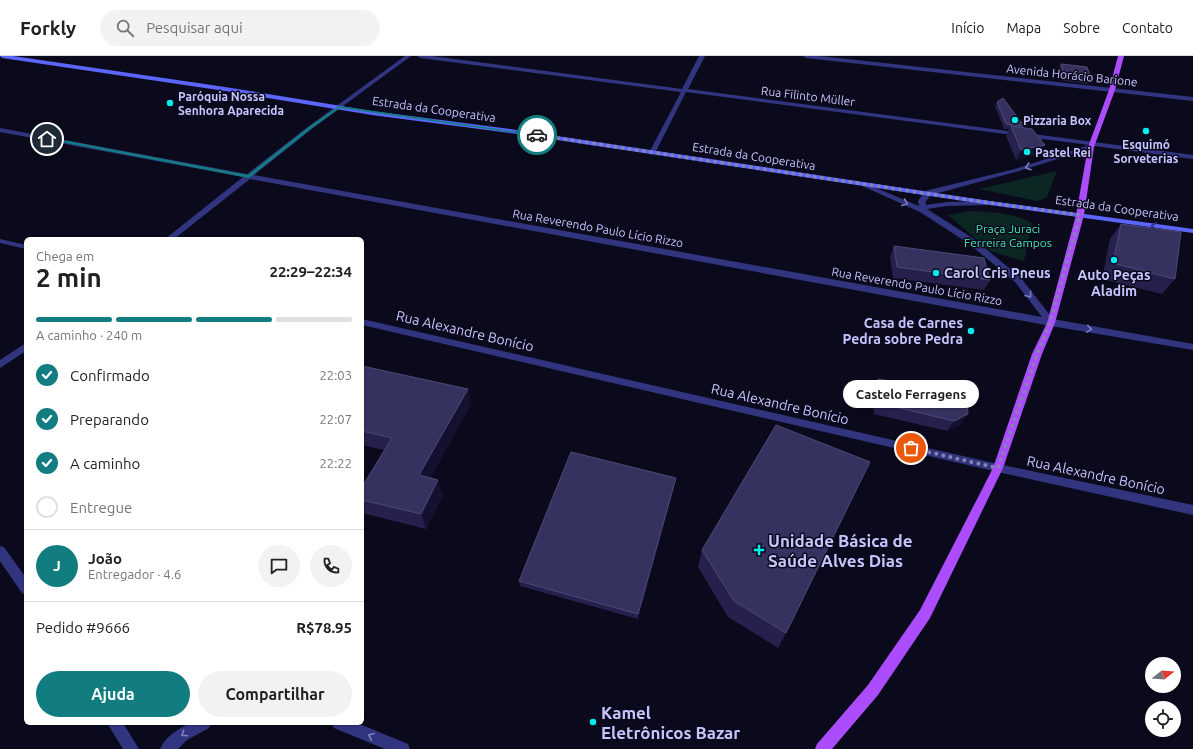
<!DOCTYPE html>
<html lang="pt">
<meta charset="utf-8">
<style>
:root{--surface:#fff;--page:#f2f2f2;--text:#202124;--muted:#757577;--line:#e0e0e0;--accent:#127d80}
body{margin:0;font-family:Ubuntu,sans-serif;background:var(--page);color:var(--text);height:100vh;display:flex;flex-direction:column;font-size:15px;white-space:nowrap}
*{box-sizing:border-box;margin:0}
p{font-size:13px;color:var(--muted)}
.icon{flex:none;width:22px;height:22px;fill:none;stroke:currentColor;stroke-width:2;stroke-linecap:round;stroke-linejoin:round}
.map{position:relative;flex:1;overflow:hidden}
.drawer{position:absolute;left:24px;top:181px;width:340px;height:488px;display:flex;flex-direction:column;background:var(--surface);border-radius:6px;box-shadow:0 1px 3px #0004}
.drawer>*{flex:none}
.needle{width:26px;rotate:73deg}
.buttons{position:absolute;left:1145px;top:601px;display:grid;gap:8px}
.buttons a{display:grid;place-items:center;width:36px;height:36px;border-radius:50%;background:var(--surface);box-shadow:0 1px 3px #0004;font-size:20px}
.pin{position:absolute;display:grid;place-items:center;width:34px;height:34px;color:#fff;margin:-17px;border:2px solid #fff;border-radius:50%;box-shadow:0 1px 4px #0007}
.courier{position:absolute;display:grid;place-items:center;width:40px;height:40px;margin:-20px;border:3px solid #127d80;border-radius:50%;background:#fff;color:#222;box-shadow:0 1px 5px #0007}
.bubble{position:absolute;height:28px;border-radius:14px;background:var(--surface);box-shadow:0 1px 3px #0004;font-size:13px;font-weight:700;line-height:28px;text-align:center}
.overview em{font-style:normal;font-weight:700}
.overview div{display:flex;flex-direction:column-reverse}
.overview{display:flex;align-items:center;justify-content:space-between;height:68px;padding:0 12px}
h1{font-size:26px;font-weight:700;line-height:30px}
.bar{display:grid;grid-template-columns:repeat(4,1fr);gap:6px 4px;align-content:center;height:48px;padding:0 12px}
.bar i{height:5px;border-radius:3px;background:var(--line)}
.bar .selected{background:var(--accent)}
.bar p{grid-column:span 4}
.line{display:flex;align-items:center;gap:10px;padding:0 12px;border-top:1px solid var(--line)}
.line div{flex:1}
.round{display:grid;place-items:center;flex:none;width:42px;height:42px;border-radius:21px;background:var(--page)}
ol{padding:0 12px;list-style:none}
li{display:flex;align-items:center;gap:12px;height:44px}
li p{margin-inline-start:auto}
li .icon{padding:4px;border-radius:50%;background:var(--accent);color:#fff;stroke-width:4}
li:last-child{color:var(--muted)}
li i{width:22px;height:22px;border:2px solid var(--line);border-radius:50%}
.primary-button{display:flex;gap:8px;margin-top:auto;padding:8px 12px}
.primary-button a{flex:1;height:46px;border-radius:24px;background:var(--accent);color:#fff;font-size:16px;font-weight:700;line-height:46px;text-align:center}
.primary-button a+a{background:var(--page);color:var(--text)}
header{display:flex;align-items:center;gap:24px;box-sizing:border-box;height:56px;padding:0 20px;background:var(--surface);border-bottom:1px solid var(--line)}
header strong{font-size:19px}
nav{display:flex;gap:22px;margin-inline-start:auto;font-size:14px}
.search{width:280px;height:36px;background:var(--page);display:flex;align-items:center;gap:10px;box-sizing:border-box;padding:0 14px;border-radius:22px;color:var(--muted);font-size:15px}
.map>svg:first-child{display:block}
</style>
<header>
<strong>Forkly</strong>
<div class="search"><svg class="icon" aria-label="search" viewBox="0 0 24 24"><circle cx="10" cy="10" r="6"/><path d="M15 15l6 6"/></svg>Pesquisar aqui</div>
<nav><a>Início</a><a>Mapa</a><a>Sobre</a><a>Contato</a></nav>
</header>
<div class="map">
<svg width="1193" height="693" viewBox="0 0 1193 693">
<rect width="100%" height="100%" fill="#0b0a1c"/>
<!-- green -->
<g fill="#0c2623">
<polygon points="1057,115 1047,141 1038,145 979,133"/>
<path d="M971,155c22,1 42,2 61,12l-8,38 -34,-10 -42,-36z"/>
</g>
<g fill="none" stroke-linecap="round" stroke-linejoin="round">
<!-- street -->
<g fill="#31357f" fill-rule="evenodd">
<polygon points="405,0 411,0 313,72 254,119 1042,261 1015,226 968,187 920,156 858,128 864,127 919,150 918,145 925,135 1015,113 1089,89 686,36 655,97 652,99 649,97 681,36 420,2 417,0 432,0 682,33 699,0 705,0 688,33 1193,99 1193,103 1094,90 1093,92 1019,115 931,139 926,145 926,149 947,146 993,145 994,147 990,149 947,150 927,153 974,183 1021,222 1053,263 1193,288 1193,294 1051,270 250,123 174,183 165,183 243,121 0,76 0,72 247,118 309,70"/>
<polygon points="803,0 820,0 1193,41 1193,45 806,2"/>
<polygon points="0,183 26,189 26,193 0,187"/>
<polygon points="362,263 998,408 1193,449 1193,459 998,416 362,269"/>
<polygon points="26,287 26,295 0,312 0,304"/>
<polygon points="0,490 4,491 26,522 26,539 22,537 0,505"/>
<polygon points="107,667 123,667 139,693 123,693"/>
<path d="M190,667h21l-2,5 -22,12 -9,9h-18c5,-12 18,-20 30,-26z"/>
<polygon points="332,667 357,667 408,688 410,693 385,693 334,672"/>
</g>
<!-- secondary -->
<polygon fill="#5c66ff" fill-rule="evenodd" points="0,0 13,0 225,31 372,55 517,74 990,145 1193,173 1193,177 990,149 517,78 372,59 225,35 2,2"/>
<!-- primary -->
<polygon fill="#ac4cff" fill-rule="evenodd" points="1118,0 1124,0 1115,34 1094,91 1084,159 1055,267 1042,298 1003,412 930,562 878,639 832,693 815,693 817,688 868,629 920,554 993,412 1032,298 1047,267 1076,159 1088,91 1109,34"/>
</g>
<!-- wall -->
<g fill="#25204c">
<polygon points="1061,8 1091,22 1088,28 1063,25 1059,12"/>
<polygon points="997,46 1024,70 1023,71 1045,89 1039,98 1016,104 1006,80 1009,73 1004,73 995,50"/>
<polygon points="1121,168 1175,223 1162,238 1102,223 1110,183"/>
<polygon points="894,190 990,224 984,234 893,222 890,201"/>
<polygon points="362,310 468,333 471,348 430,422 443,439 426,473 362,457 362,431 384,394 362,389"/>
<polygon points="878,323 961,368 947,375 874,358 873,333"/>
<polygon points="675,427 638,563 520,530 519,525"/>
<polygon points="702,494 786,577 778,592 728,561 698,511"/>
</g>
<!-- shaded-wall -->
<g fill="#131030">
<polygon points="1045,89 1039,98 1016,104 1021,94"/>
<polygon points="468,333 471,348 424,434 419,419"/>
<polygon points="968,358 961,368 947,375 954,365"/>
<polygon points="676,422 675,427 638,563 638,558"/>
<polygon points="438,424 443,439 426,473 421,458"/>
</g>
<!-- building -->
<g fill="#36325f" stroke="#4d4978">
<polygon points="1061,8 1087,11 1091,22 1091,23 1065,21"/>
<polygon points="1003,42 1024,70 1006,68 997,46"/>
<polygon points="1011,70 1032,73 1045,89 1021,94"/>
<polygon points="1121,168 1181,176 1175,223 1113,207"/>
<polygon points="894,190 984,202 990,224 897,211"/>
<polygon points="362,310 468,333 419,419 438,424 421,458 362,444 362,431 392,382 362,375"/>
<polygon points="878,323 966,336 968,358 954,365 879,347"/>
<polygon points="776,369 870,406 786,577 734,545 702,494"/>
<polygon points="571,396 676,422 638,558 519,525"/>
</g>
<!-- one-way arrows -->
<defs><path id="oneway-chevron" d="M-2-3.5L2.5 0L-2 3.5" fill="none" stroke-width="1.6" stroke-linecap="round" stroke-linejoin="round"/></defs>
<g stroke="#7c7dbf">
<use href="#oneway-chevron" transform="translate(1028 111) rotate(163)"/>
<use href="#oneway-chevron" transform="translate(905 147) rotate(23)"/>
<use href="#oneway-chevron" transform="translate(1029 239) rotate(53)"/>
<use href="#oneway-chevron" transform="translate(1089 273) rotate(9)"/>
<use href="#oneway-chevron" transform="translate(184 678) rotate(146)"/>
<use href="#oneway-chevron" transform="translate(371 680) rotate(-157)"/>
</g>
<use stroke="#2b2f77" href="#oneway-chevron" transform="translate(1154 170) rotate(-172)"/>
<!-- route -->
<polygon fill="#127d80" points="339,50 539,79 537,80 340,52 312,72 249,122 45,83 47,81 248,119 310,70"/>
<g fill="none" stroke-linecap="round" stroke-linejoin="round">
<!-- done -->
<polyline stroke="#8584b0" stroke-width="4" stroke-dasharray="0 7.2" points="537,79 990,147 1080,159 1050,267 1037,298 998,412 911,392"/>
</g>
<!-- markers -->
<g fill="#00edf0" stroke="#0b0a1c" stroke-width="1.5">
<circle cx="170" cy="47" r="4"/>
<circle cx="1015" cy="64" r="4"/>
<circle cx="1146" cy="75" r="4"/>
<circle cx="1027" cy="96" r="4"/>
<circle cx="1114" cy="204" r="4"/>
<circle cx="936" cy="217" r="4"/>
<circle cx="971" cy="275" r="4"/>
<path d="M757 488h4v4h4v4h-4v4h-4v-4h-4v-4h4z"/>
<circle cx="593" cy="666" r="4"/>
</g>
<g text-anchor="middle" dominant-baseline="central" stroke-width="3" stroke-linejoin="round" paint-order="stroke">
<!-- far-street labels -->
<g font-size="12" fill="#c6c5ff" stroke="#0b0a1c">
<text transform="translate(1072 19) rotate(6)">Avenida Horácio Barione</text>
<text transform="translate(808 40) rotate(7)">Rua Filinto Müller</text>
<text transform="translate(434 53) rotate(8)">Estrada da Cooperativa</text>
<text transform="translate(754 100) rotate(9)">Estrada da Cooperativa</text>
<text transform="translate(1117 152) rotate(8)">Estrada da Cooperativa</text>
<text transform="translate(598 172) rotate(10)">Rua Reverendo Paulo Lício Rizzo</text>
<text transform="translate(917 230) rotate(10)">Rua Reverendo Paulo Lício Rizzo</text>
</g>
<!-- far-poi labels -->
<g font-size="12" font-weight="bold" fill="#c6c5ff" stroke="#0b0a1c" text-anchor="start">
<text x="178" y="40">Paróquia Nossa<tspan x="178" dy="14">Senhora Aparecida</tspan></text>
<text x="1023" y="64">Pizzaria Box</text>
<text x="1146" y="88" text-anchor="middle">Esquimó<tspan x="1146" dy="14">Sorveterias</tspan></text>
<text x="1035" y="96">Pastel Rei</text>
</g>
<!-- far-park labels -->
<g font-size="12" fill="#49e6b1" stroke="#0b0a1c">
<text x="1008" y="172">Praça Juraci<tspan x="1008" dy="14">Ferreira Campos</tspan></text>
</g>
<!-- poi labels -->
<g font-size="14" font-weight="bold" fill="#c6c5ff" stroke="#0b0a1c" text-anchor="start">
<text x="944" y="217">Carol Cris Pneus</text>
<text x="1114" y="219" text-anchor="middle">Auto Peças<tspan x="1114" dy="16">Aladim</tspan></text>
<text x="963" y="267" text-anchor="end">Casa de Carnes<tspan x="963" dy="16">Pedra sobre Pedra</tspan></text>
</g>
<!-- street labels -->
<g font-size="14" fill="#c6c5ff" stroke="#0b0a1c">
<text transform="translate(465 275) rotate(13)">Rua Alexandre Bonício</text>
<text transform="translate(780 348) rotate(13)">Rua Alexandre Bonício</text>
<text transform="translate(1096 419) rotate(12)">Rua Alexandre Bonício</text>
</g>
<!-- near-poi labels -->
<g font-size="17" font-weight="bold" fill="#c6c5ff" stroke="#0b0a1c" text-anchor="start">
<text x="768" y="484">Unidade Básica de<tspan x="768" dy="20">Saúde Alves Dias</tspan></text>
<text x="601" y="656">Kamel<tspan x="601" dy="20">Eletrônicos Bazar</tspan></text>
</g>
</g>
</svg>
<div class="buttons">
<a><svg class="needle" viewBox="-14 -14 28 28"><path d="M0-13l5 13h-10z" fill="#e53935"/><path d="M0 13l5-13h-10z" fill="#757577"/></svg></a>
<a><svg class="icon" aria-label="locate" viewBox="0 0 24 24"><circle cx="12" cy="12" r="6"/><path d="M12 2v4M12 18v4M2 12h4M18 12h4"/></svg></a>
</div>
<div class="pin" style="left:911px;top:392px;background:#ea580c"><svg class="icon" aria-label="bag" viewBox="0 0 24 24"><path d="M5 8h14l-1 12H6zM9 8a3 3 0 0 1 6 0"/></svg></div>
<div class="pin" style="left:47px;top:83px;background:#1f2937"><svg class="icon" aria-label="home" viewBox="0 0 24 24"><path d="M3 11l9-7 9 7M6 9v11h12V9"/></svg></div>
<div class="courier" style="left:537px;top:79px"><svg class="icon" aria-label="car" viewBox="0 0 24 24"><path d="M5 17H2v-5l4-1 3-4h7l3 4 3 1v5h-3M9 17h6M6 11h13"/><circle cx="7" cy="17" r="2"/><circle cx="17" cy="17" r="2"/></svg></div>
<div class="bubble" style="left:843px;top:324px;width:136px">Castelo Ferragens</div>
<section class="drawer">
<div class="overview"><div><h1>2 min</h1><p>Chega em</p></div><em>22:29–22:34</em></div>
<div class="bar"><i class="selected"></i><i class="selected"></i><i class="selected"></i><i></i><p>A caminho · 240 m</p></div>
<ol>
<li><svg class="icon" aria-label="check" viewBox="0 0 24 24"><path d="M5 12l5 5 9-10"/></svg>Confirmado<p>22:03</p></li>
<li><svg class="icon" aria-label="check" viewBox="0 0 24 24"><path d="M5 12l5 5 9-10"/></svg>Preparando<p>22:07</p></li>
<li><svg class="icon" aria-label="check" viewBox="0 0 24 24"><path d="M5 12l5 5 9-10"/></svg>A caminho<p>22:22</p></li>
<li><i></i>Entregue</li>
</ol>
<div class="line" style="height:72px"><b class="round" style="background:var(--accent);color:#fff">J</b><div><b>João</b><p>Entregador · 4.6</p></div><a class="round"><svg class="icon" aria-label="chat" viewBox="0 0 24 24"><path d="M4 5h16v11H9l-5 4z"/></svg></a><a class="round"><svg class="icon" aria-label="phone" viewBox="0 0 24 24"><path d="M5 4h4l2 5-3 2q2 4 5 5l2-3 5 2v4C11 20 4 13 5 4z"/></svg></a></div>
<div class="line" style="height:52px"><div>Pedido #9666</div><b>R$78.95</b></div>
<div class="primary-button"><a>Ajuda</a><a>Compartilhar</a></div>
</section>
</div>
